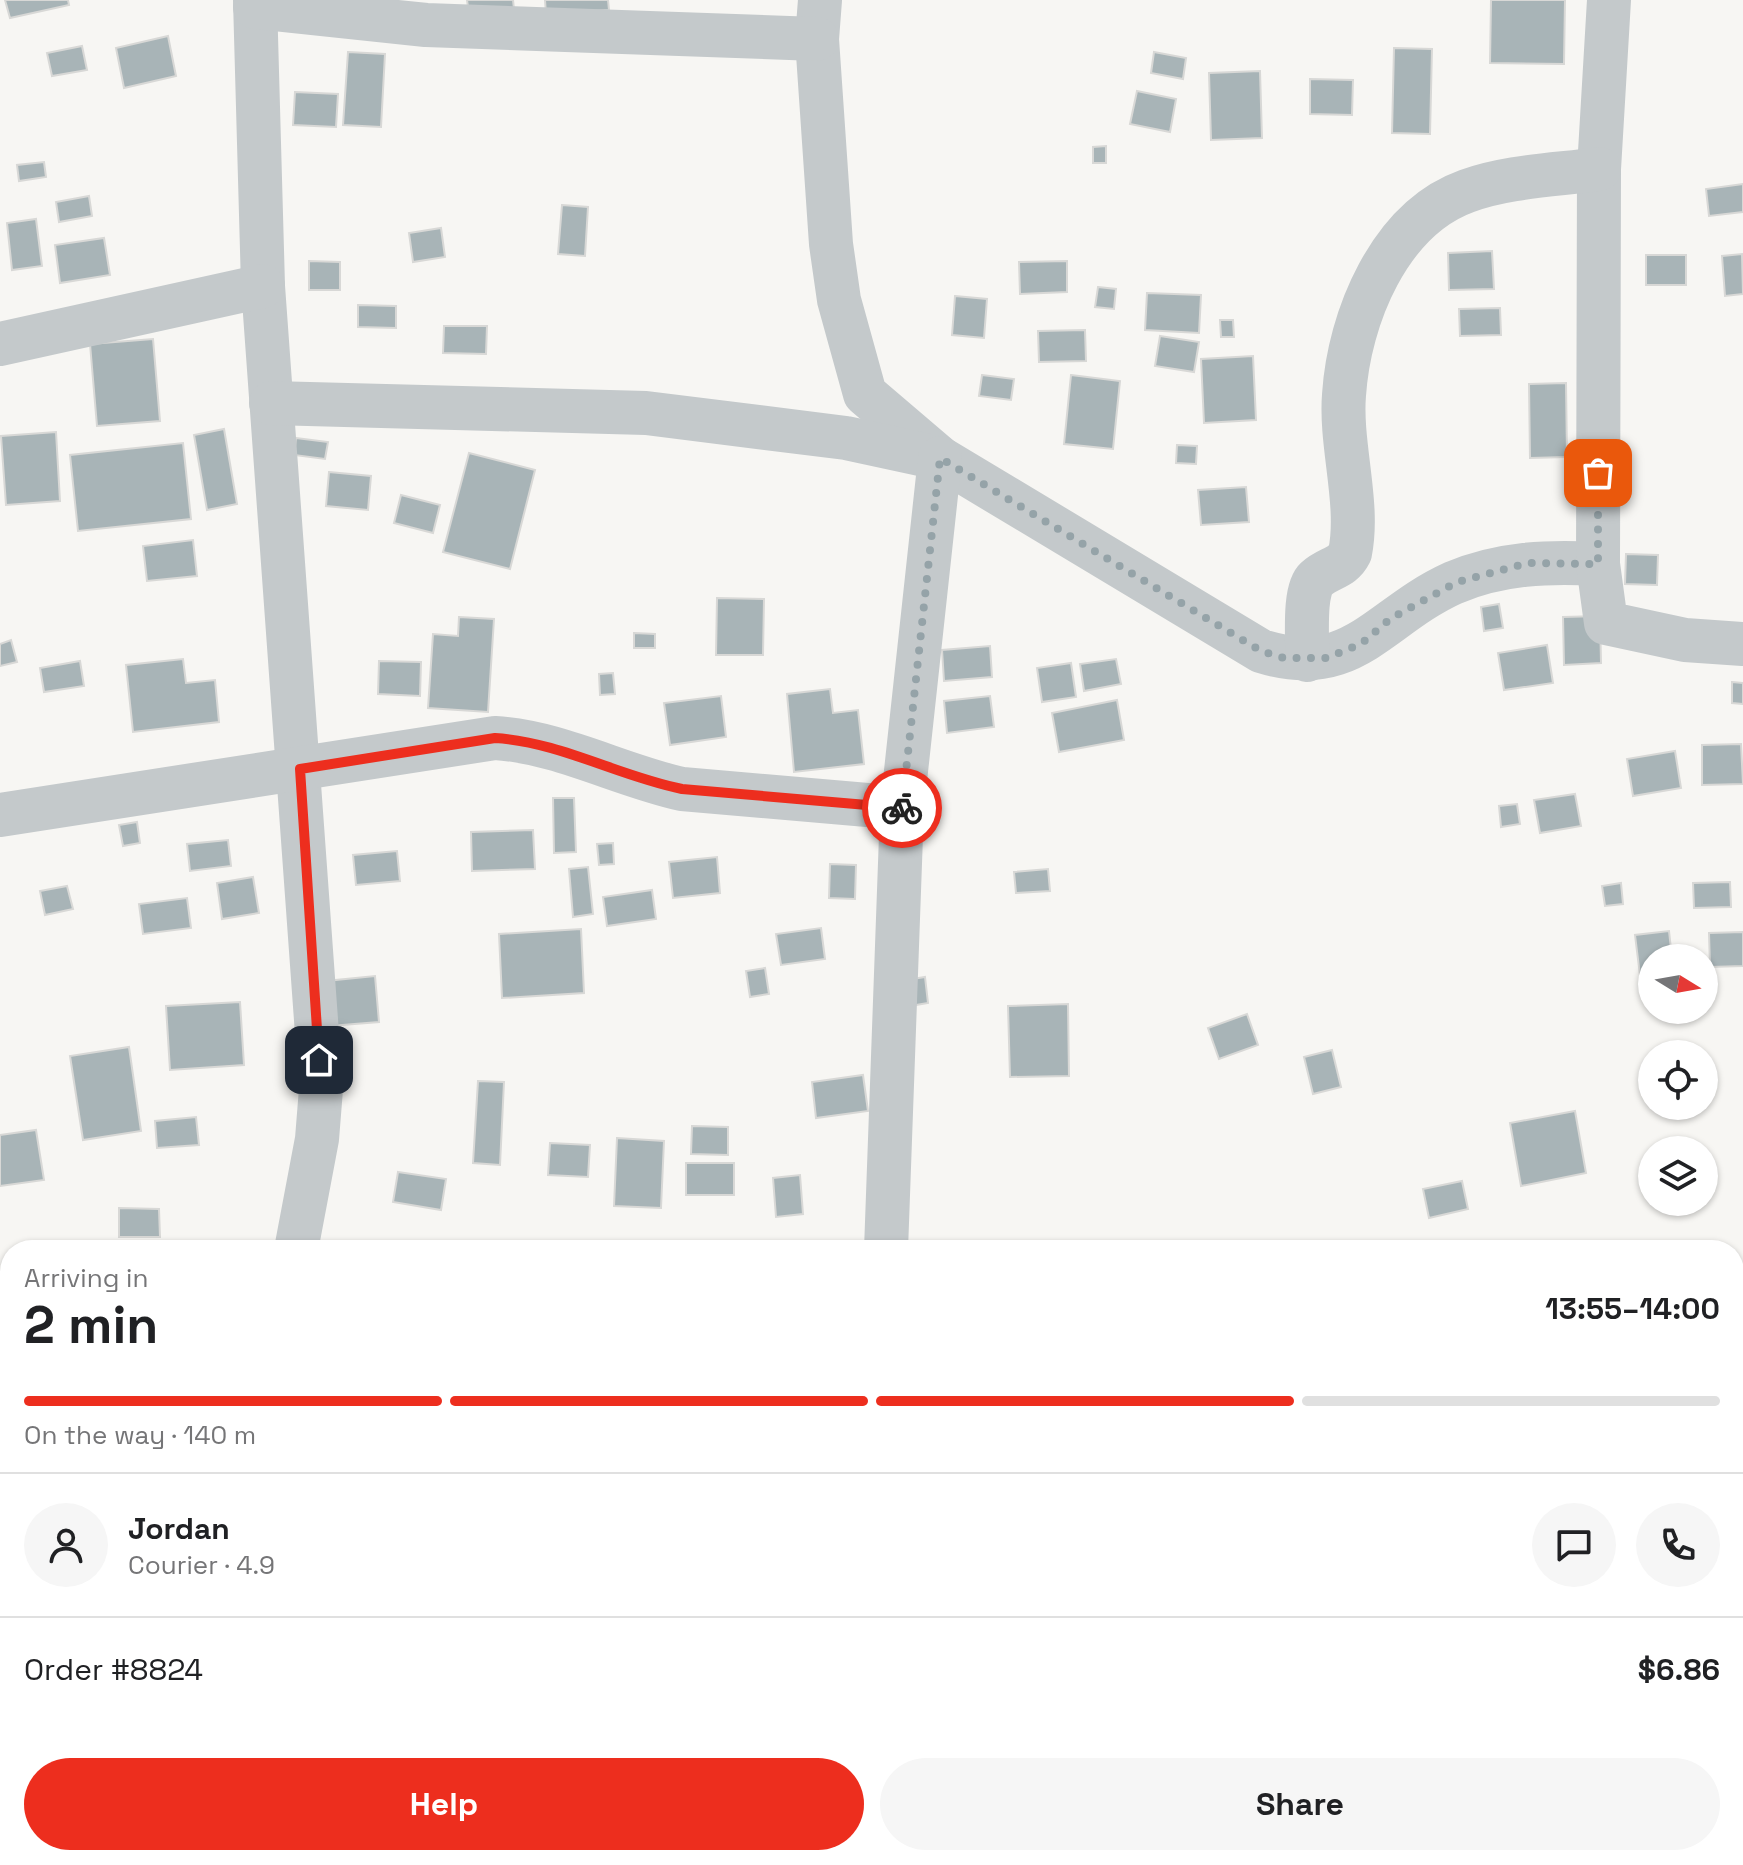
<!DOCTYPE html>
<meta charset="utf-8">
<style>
:root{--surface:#fff;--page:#f6f6f6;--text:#202124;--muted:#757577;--line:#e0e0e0;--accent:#ed2e1e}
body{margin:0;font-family:"Space Grotesk",sans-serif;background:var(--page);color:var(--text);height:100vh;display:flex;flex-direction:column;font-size:30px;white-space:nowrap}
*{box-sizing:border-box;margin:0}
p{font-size:26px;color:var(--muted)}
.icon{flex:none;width:44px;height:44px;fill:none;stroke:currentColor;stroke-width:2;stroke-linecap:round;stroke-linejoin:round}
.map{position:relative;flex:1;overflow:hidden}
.side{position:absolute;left:0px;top:1240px;width:1744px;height:626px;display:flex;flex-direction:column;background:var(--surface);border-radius:32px 32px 0 0;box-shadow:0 2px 6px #0004}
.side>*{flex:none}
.needle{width:52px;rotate:101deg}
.tools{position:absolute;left:1638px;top:944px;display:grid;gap:16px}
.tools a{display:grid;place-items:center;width:80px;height:80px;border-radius:50%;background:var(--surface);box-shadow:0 2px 6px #0004;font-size:40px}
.pin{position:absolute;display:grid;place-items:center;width:68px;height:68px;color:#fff;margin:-34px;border-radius:16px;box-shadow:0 4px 12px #0006}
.courier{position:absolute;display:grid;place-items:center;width:80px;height:80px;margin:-40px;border:6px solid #ed2e1e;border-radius:50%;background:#fff;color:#222;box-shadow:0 2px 10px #0007}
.summary em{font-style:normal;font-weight:600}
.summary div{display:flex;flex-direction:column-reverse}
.summary{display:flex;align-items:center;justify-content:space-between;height:136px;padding:0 24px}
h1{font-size:52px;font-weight:600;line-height:60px}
.bar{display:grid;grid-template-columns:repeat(4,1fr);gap:12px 8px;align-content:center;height:96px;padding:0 24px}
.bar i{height:10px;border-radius:6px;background:var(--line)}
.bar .selected{background:var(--accent)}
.bar p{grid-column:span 4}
.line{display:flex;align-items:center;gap:20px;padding:0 24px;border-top:2px solid var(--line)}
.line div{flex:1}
.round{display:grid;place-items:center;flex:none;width:84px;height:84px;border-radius:42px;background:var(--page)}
.button{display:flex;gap:16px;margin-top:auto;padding:16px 24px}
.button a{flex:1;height:92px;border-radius:48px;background:var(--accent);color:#fff;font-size:32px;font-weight:600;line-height:92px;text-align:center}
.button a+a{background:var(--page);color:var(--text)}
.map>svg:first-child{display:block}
</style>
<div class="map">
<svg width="1743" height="1865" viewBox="0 0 1743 1865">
<rect width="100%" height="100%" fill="#f7f6f3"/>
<!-- building -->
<g fill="#a8b4b7" stroke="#d8d8d6" stroke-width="2">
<polygon points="5,0 68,0 69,5 10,18"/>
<polygon points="467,0 513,0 514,9 469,14"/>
<polygon points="545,0 608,0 609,10 546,14"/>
<polygon points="1491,0 1565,0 1564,64 1490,63"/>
<polygon points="168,36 176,76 124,88 116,48"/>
<polygon points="82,46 87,70 52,76 47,53"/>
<polygon points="1394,48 1432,49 1430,134 1392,133"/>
<polygon points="348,52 385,54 381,127 343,125"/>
<polygon points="1154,52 1186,58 1183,79 1151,73"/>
<polygon points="1260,71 1262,138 1211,140 1209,73"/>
<polygon points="1310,79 1353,80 1352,115 1310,114"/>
<polygon points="1137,91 1176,99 1170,132 1130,124"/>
<polygon points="295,92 338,94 336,127 293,125"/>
<polygon points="1106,146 1106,163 1093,163 1093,147"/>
<polygon points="44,162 46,177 19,181 17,165"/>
<polygon points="1743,184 1743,212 1709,216 1706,189"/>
<polygon points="89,196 92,216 59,222 56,202"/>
<polygon points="562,205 588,207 585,256 558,254"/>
<polygon points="36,219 42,266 12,270 7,223"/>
<polygon points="441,228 445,257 413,262 409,233"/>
<polygon points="104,238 110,275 60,283 55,245"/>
<polygon points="1492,251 1494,289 1449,290 1448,253"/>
<polygon points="1742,254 1743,294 1725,296 1722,256"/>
<rect x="1646" y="255" width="40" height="30"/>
<polygon points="309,261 340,262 340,290 309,290"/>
<polygon points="1067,261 1067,292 1020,294 1019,262"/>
<polygon points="1098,287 1116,289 1114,309 1095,307"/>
<polygon points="1147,293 1201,295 1199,333 1145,330"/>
<polygon points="955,296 987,299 984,338 952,335"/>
<polygon points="358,305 396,306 396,328 358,327"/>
<polygon points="1500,308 1501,335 1460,336 1459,309"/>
<polygon points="1220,320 1233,320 1234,337 1221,337"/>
<polygon points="444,326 487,326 486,354 443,353"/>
<polygon points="1085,330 1086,361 1039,362 1038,331"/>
<polygon points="1160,336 1199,342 1194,372 1155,366"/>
<polygon points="153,339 160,421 97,426 90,344"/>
<polygon points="1253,356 1256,420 1204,423 1201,359"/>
<polygon points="982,375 1014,379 1011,400 979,396"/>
<polygon points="1071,375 1120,381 1113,449 1064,444"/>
<polygon points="1566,383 1567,457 1530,458 1529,384"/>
<polygon points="224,429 237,504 207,510 194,435"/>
<polygon points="56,432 60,501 6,505 1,436"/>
<polygon points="296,438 328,442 325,459 294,455"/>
<polygon points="183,443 191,519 78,531 70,455"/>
<polygon points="1177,445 1197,446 1196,464 1176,463"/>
<polygon points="469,453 535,470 510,569 443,552"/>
<polygon points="329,472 371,476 368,510 326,506"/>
<polygon points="1246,487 1249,522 1201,525 1198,490"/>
<polygon points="401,495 440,505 433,533 394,523"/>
<polygon points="193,540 197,576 147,581 143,546"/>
<polygon points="1626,554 1658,555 1657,585 1625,584"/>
<polygon points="717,598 764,599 763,655 716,655"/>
<polygon points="1499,604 1503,628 1484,631 1481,607"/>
<polygon points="1600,616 1601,663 1564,665 1563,617"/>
<polygon points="459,617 494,619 488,712 428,708 433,634 458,636"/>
<polygon points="634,633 655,634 655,648 634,648"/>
<polygon points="11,640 17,662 0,666 0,644"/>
<polygon points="1547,645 1553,683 1504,690 1498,653"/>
<polygon points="990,646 992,677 944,681 942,650"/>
<polygon points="183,659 186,683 215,680 219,722 133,732 126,665"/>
<polygon points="1116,659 1121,684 1084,691 1080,664"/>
<polygon points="80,661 84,686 44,692 40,668"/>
<polygon points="379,661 421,662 420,696 378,694"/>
<polygon points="1071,663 1076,697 1042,702 1037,668"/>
<polygon points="613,673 615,694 600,695 599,674"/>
<polygon points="1732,682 1743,683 1743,704 1732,703"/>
<polygon points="830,689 833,713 858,710 864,764 794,772 787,694"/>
<polygon points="721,696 726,737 670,745 664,703"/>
<polygon points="990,696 994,727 947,733 944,701"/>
<polygon points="1117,700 1124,740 1059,752 1052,713"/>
<polygon points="1741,744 1743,784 1702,785 1702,745"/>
<polygon points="1675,751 1681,788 1633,796 1627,759"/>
<polygon points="1575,794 1581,826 1540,833 1534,800"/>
<polygon points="553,798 574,798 576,852 554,853"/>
<polygon points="1517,804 1520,824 1501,827 1499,806"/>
<polygon points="137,822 140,843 123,846 119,825"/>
<polygon points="533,830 535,869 472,871 471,832"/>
<polygon points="228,840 231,866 190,871 187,844"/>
<polygon points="613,843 614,864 599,865 597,844"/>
<polygon points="397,851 400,881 356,885 353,855"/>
<polygon points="717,857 720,893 673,898 669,862"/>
<polygon points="830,864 856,865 855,899 829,898"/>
<polygon points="588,867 593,914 573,917 569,869"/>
<polygon points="1048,869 1050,891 1016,893 1014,872"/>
<polygon points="253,877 259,913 222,919 217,883"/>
<polygon points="1730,882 1731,907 1694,908 1693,883"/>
<polygon points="1621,883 1623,904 1605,906 1602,886"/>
<polygon points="67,886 73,909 45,915 40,891"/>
<polygon points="652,890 656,919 607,926 603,897"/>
<polygon points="187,898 191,928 143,934 139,904"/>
<polygon points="821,928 825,959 781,965 776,934"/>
<polygon points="581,929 584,993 502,998 499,934"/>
<polygon points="1669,931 1672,958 1652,958 1652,999 1643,1000 1635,935"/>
<polygon points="1743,932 1743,966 1710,967 1709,933"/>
<polygon points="765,968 769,994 750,997 746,971"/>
<polygon points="375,976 379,1022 330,1026 326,981"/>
<polygon points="925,977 928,1003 910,1006 906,980"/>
<polygon points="240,1002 244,1065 170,1070 166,1006"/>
<polygon points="1068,1004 1069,1076 1010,1077 1008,1006"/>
<polygon points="1247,1014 1258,1045 1219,1059 1208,1028"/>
<polygon points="129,1047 141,1131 83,1140 70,1056"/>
<polygon points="1332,1050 1341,1087 1313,1094 1304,1057"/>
<polygon points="863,1075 868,1111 816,1118 812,1082"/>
<polygon points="478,1081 504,1082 500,1165 473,1163"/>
<polygon points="1575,1111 1586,1173 1521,1186 1510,1123"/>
<polygon points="196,1117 199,1145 157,1148 155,1121"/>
<polygon points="692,1126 728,1127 728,1155 691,1154"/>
<polygon points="36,1130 44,1180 0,1186 0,1135"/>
<polygon points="617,1138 664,1141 661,1208 614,1206"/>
<polygon points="550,1143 590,1145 588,1177 548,1175"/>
<rect x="686" y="1163" width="48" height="32"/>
<polygon points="398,1172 446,1179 441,1210 393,1202"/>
<polygon points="800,1175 803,1214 776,1217 773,1178"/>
<polygon points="1462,1181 1468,1209 1429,1218 1423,1189"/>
<polygon points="119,1208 159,1209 160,1237 119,1237"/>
<polygon points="1743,1592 1743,1624 1734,1625 1734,1593"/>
<polygon points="0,1831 10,1831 10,1856 35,1856 36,1864 0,1865"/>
<polygon points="271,1856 292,1856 292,1865 272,1865"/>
<polygon points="1275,1856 1320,1856 1322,1865 1262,1865 1261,1859"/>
<rect x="1367" y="1856" width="43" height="9"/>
<polygon points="1481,1856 1538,1856 1538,1860 1482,1865"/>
</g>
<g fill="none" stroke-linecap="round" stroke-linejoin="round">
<!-- minor -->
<g stroke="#c4c9cb" stroke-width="44">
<polyline points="255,0 263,286 321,1089 317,1139 296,1250"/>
<path d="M820,0l-3,39 14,205 8,56 26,94 75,64 321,193c92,29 117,-34 192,-68 47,-20 96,-22 145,-19"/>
<polyline points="1609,0 1599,169 1598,564 1606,623 1685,640 1743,644"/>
<polyline points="255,7 426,25 817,39"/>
<polyline points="0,344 263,286"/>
<polyline points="271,403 646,413 846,438 934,457"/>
<path d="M1307,660c1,-19 -4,-69 9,-81 13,-12 26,-10 34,-26 10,-49 -10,-108 -6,-158 5,-77 45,-176 123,-204 41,-15 89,-16 132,-22"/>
<path d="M0,815l495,-77c65,4 124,37 187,51l220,19"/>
<polyline points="886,1250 902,808 940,458"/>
<polyline points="678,1856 690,1865"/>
<polyline points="344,1865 373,1856"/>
</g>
</g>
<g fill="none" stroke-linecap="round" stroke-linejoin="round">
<!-- done -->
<polyline stroke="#95a3a8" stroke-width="8" stroke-dasharray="0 14.4" points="902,808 940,458 1261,651 1284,658 1326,658 1361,644 1390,619 1457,582 1528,563 1598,564 1598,473"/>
<!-- route -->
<path stroke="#ed2e1e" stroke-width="10" d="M319,1060l-19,-291 195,-31c65,4 123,38 187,51l220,19"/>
</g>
</svg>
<div class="tools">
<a><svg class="needle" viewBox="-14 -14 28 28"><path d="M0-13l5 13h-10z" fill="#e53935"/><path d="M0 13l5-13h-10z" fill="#757577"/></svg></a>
<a><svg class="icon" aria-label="locate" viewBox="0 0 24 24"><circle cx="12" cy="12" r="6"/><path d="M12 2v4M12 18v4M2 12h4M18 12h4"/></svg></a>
<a><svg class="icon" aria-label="layers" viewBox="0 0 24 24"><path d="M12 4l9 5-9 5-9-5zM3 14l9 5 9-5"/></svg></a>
</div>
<div class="pin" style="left:1598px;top:473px;background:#ea580c"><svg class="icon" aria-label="bag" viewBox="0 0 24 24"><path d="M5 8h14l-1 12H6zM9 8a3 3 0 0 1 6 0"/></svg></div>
<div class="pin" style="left:319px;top:1060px;background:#1f2937"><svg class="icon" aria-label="home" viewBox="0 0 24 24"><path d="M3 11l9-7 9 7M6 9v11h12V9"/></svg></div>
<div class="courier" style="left:902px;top:808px"><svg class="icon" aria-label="bike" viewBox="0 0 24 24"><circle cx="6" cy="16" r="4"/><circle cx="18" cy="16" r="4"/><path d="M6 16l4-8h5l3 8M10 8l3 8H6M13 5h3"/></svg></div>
<section class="side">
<div class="summary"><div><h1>2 min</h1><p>Arriving in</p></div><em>13:55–14:00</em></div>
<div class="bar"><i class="selected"></i><i class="selected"></i><i class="selected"></i><i></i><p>On the way · 140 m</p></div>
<div class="line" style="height:144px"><a class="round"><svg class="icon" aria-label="person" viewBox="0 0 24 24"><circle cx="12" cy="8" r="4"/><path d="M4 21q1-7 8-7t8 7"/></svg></a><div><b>Jordan</b><p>Courier · 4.9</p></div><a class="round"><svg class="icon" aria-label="chat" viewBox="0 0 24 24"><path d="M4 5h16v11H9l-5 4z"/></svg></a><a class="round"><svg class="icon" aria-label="phone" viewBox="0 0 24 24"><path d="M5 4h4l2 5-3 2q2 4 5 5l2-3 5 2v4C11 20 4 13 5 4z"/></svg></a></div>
<div class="line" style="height:104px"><div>Order #8824</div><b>$6.86</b></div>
<div class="button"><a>Help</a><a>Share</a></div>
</section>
</div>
